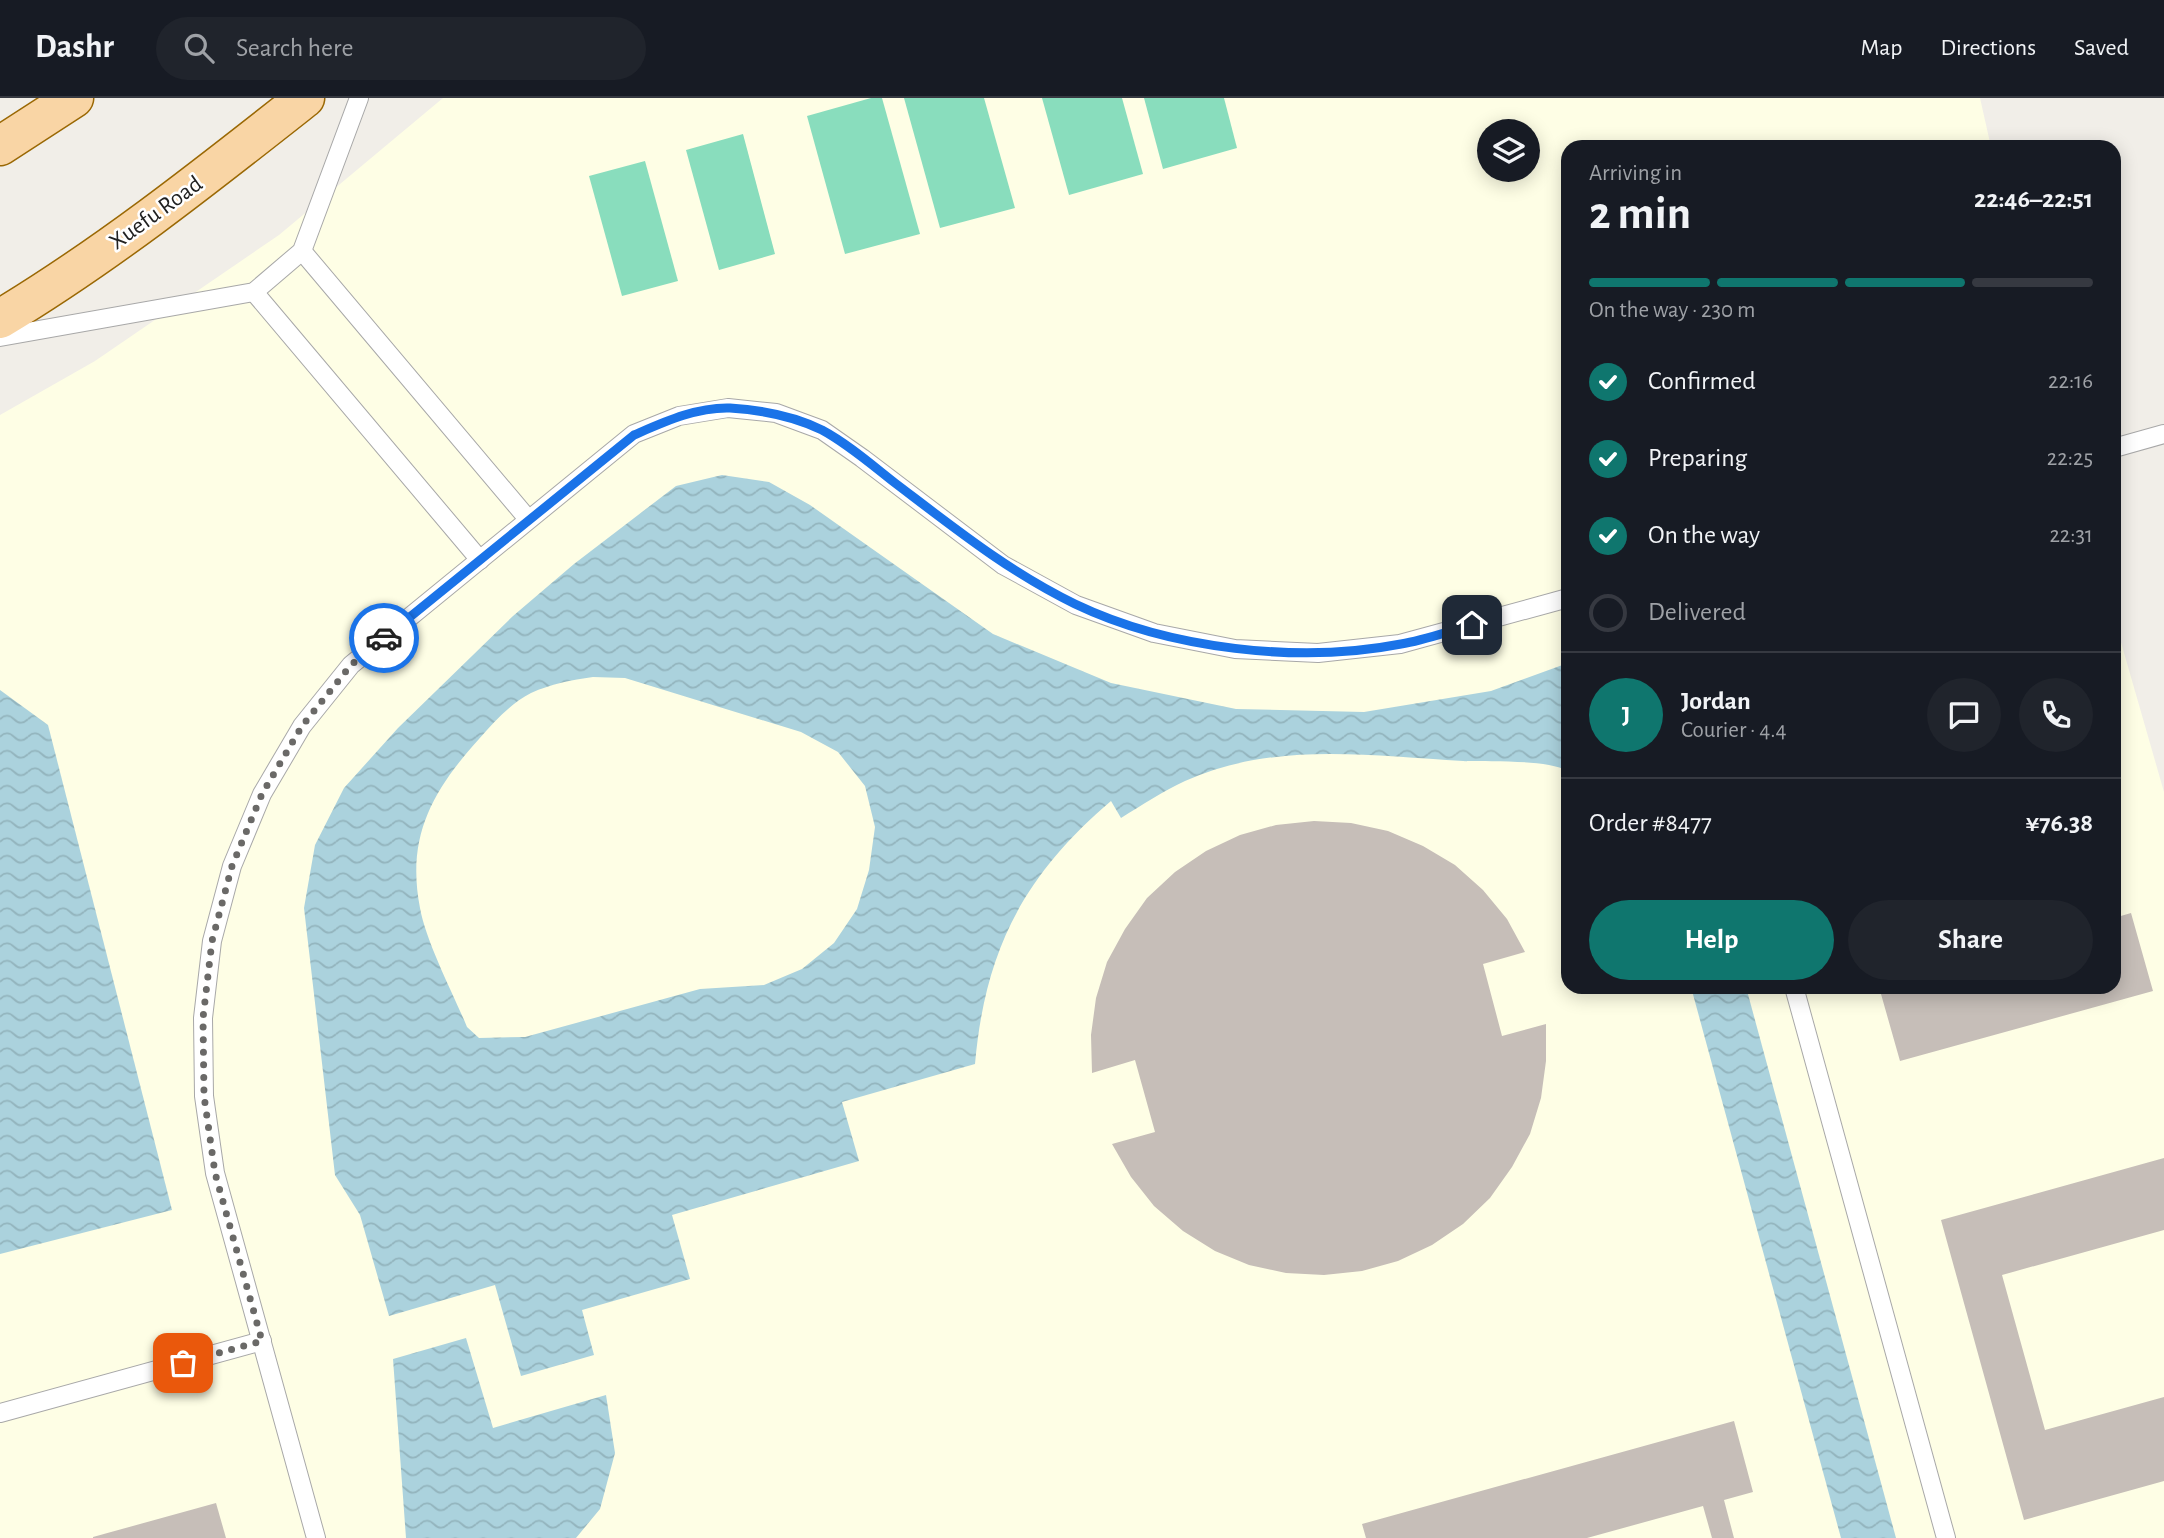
<!DOCTYPE html>
<meta charset="utf-8">
<style>
:root{--surface:#171b24;--page:#20242c;--text:#f1f3f6;--muted:#9ea1a6;--line:#363941;--accent:#0f766e}
body{margin:0;font-family:"Alegreya Sans",sans-serif;background:var(--page);color:var(--text);height:100vh;display:flex;flex-direction:column;font-size:26px;white-space:nowrap}
*{box-sizing:border-box;margin:0}
p{font-size:23px;color:var(--muted)}
.icon{flex:none;width:38px;height:38px;fill:none;stroke:currentColor;stroke-width:2;stroke-linecap:round;stroke-linejoin:round}
.map{position:relative;flex:1;overflow:hidden}
.panel{position:absolute;left:1561px;top:42px;width:560px;height:854px;display:flex;flex-direction:column;background:var(--surface);border-radius:21px;box-shadow:0 4px 18px #0003}
.panel>*{flex:none}
.fabs{position:absolute;left:1477px;top:21px;display:grid;gap:14px}
.fabs a{display:grid;place-items:center;width:63px;height:63px;border-radius:50%;background:var(--surface);box-shadow:0 4px 18px #0003;font-size:35px}
.pin{position:absolute;display:grid;place-items:center;width:60px;height:60px;color:#fff;margin:-30px;border-radius:14px;box-shadow:0 4px 10px #0006}
.courier{position:absolute;display:grid;place-items:center;width:70px;height:70px;margin:-35px;border:5px solid #1a73e8;border-radius:50%;background:#fff;color:#222;box-shadow:0 2px 9px #0007}
.headline em{font-style:normal;font-weight:700}
.headline div{display:flex;flex-direction:column-reverse}
.headline{display:flex;align-items:center;justify-content:space-between;height:119px;padding:0 28px}
h1{font-size:46px;font-weight:700;line-height:52px}
.bar{display:grid;grid-template-columns:repeat(4,1fr);gap:10px 7px;align-content:center;height:84px;padding:0 28px}
.bar i{height:9px;border-radius:5px;background:var(--line)}
.bar .current{background:var(--accent)}
.bar p{grid-column:span 4}
.line{display:flex;align-items:center;gap:18px;padding:0 28px;border-top:2px solid var(--line)}
.line div{flex:1}
.round{display:grid;place-items:center;flex:none;width:74px;height:74px;border-radius:37px;background:var(--page)}
ol{padding:0 28px;list-style:none}
li{display:flex;align-items:center;gap:21px;height:77px}
li p{margin-inline-start:auto}
li .icon{padding:7px;border-radius:50%;background:var(--accent);color:#fff;stroke-width:4}
li:last-child{color:var(--muted)}
li i{width:38px;height:38px;border:4px solid var(--line);border-radius:50%}
.action{display:flex;gap:14px;margin-top:auto;padding:14px 28px}
.action a{flex:1;height:80px;border-radius:42px;background:var(--accent);color:#fff;font-size:28px;font-weight:700;line-height:80px;text-align:center}
.action a+a{background:var(--page);color:var(--text)}
header{display:flex;align-items:center;gap:42px;box-sizing:border-box;height:98px;padding:0 35px;background:var(--surface);border-bottom:2px solid var(--line)}
header strong{font-size:33px}
nav{display:flex;gap:38px;margin-inline-start:auto;font-size:24px}
.search{width:490px;height:63px;background:var(--page);display:flex;align-items:center;gap:18px;box-sizing:border-box;padding:0 24px;border-radius:38px;color:var(--muted);font-size:26px}
.map>svg:first-child{display:block}
</style>
<header>
<strong>Dashr</strong>
<div class="search"><svg class="icon" aria-label="search" viewBox="0 0 24 24"><circle cx="10" cy="10" r="6"/><path d="M15 15l6 6"/></svg>Search here</div>
<nav><a>Map</a><a>Directions</a><a>Saved</a></nav>
</header>
<div class="map">
<svg width="2164" height="1440" viewBox="0 0 2164 1440">
<defs>
<pattern id="water-waves" width="16" height="10" patternUnits="userSpaceOnUse" patternTransform="scale(1.75)"><rect width="16" height="10" fill="#abd2dd"/><path d="M0 5q4-4 8 0t8 0" fill="none" stroke="#93b4bd"/></pattern>
</defs>
<rect width="100%" height="100%" fill="#f1eee8"/>
<!-- education -->
<path fill="#fefee5" fill-rule="evenodd" d="M443,0h1537l11,49h-423v840h546v-369l50,174v746h-2164v-1123l95,-54 184,-126zM1489,33h39v39h-39z"/>
<!-- pitch -->
<g fill="#89ddbd">
<polygon points="871,0 882,0 920,136 845,156 807,18"/>
<polygon points="904,0 984,0 1015,110 940,130"/>
<polygon points="1042,0 1122,0 1143,76 1069,97"/>
<polygon points="1144,0 1224,0 1237,50 1163,71"/>
<polygon points="743,36 775,156 719,172 686,52"/>
<polygon points="645,63 678,183 622,198 589,78"/>
</g>
<!-- water -->
<g fill="url(#water-waves)" fill-rule="evenodd">
<path d="M722,377l47,7 41,23 183,129 118,49 125,26 128,3 127,-21 77,-28v108c-22,-12 -78,-9 -105,-10 -94,-5 -189,-20 -278,20 -22,10 -43,24 -64,37l-10,-17c-87,74 -126,149 -136,263l-133,38 17,59 -187,54 18,64 -108,31 12,45 -73,21 -26,-91 -106,31 -29,-101 -25,-40 -31,-267 11,-63 29,-57 54,-60 115,-112 61,-52 102,-78zM593,579l32,1 176,54 37,20 27,34 10,41 -6,43 -12,39 -23,34 -32,26 -38,16 -64,4 -175,48 -46,1 -12,-11c-14,-34 -41,-85 -47,-119 -14,-72 13,-118 59,-169 16,-18 31,-35 52,-46 20,-9 40,-13 62,-16z"/>
<polygon points="0,592 48,627 172,1112 0,1156"/>
<polygon points="1691,889 1746,889 1896,1440 1841,1440"/>
<polygon points="466,1240 493,1330 606,1297 615,1355 600,1411 576,1440 406,1440 393,1261"/>
</g>
<!-- building -->
<g fill="#c6beb8">
<polygon points="1314,723 1351,725 1388,733 1423,748 1455,767 1483,792 1507,821 1525,854 1483,866 1502,938 1546,926 1546,963 1541,1000 1530,1036 1512,1069 1490,1100 1463,1126 1432,1147 1398,1163 1362,1173 1324,1177 1286,1175 1249,1167 1215,1153 1183,1133 1154,1108 1131,1079 1112,1046 1155,1034 1135,962 1092,975 1091,937 1096,900 1107,864 1125,831 1147,800 1175,774 1206,753 1240,737 1276,727"/>
<polygon points="2131,815 2153,893 1900,963 1879,889 2114,889 2114,820"/>
<polygon points="2164,1060 2164,1132 2002,1177 2045,1332 2164,1299 2164,1383 2024,1422 1941,1122"/>
<polygon points="1734,1323 1753,1394 1724,1402 1734,1440 1712,1440 1703,1408 1587,1440 1366,1440 1362,1426"/>
<polygon points="216,1405 226,1440 93,1440 93,1439"/>
</g>
<g fill="none" stroke-linecap="round" stroke-linejoin="round">
<defs>
<g id="service">
<polyline points="302,153 528,421"/>
<polyline points="254,194 480,462"/>
<polyline points="0,239 254,194 302,153 359,0"/>
<polyline points="2114,350 2164,336"/>
<polyline points="1794,889 1946,1440"/>
<polyline points="0,1315 262,1243"/>
<polyline points="316,1440 215,1075 204,998 203,920 212,843 232,768 262,696 302,628 351,567 634,336 679,318 728,310 776,315 822,332 862,360 1003,467 1076,507 1154,535 1235,551 1318,555 1400,546 1568,500"/>
</g>
<g id="primary">
<polyline points="0,48 74,0"/>
<path d="M0,221c108,-65 206,-143 305,-221"/>
</g>
</defs>
<!-- service casing -->
<use href="#service" stroke="#a8a8a8" stroke-width="20"/>
<!-- primary casing -->
<use href="#primary" stroke="#9a6804" stroke-width="41"/>
<!-- service -->
<use href="#service" stroke="#fff" stroke-width="18"/>
<!-- primary -->
<use href="#primary" stroke="#f9d5a5" stroke-width="38"/>
</g>
<g fill="none" stroke-linecap="round" stroke-linejoin="round">
<!-- done -->
<polyline stroke="#6a6967" stroke-width="7" stroke-dasharray="0 12.6" points="183,1265 262,1243 215,1075 204,998 203,920 212,843 232,768 262,696 302,628 351,567 384,540"/>
<!-- route -->
<path stroke="#1a73e8" stroke-width="9" d="M384,540l250,-203c30,-13 62,-28 96,-27 31,2 64,8 92,22 26,14 50,35 73,53 58,44 114,89 180,121 94,45 224,60 326,40 24,-4 48,-13 71,-19"/>
</g>
<g text-anchor="middle" dominant-baseline="central" stroke-width="5" stroke-linejoin="round" paint-order="stroke">
<!-- street labels -->
<g font-size="24" fill="#212121" stroke="#fff">
<text transform="translate(156 115) rotate(-36)">Xuefu Road</text>
</g>
</g>
</svg>
<div class="fabs">
<a><svg class="icon" aria-label="layers" viewBox="0 0 24 24"><path d="M12 4l9 5-9 5-9-5zM3 14l9 5 9-5"/></svg></a>
</div>
<div class="pin" style="left:183px;top:1265px;background:#ea580c"><svg class="icon" aria-label="bag" viewBox="0 0 24 24"><path d="M5 8h14l-1 12H6zM9 8a3 3 0 0 1 6 0"/></svg></div>
<div class="pin" style="left:1472px;top:527px;background:#1f2937"><svg class="icon" aria-label="home" viewBox="0 0 24 24"><path d="M3 11l9-7 9 7M6 9v11h12V9"/></svg></div>
<div class="courier" style="left:384px;top:540px"><svg class="icon" aria-label="car" viewBox="0 0 24 24"><path d="M5 17H2v-5l4-1 3-4h7l3 4 3 1v5h-3M9 17h6M6 11h13"/><circle cx="7" cy="17" r="2"/><circle cx="17" cy="17" r="2"/></svg></div>
<section class="panel">
<div class="headline"><div><h1>2 min</h1><p>Arriving in</p></div><em>22:46–22:51</em></div>
<div class="bar"><i class="current"></i><i class="current"></i><i class="current"></i><i></i><p>On the way · 230 m</p></div>
<ol>
<li><svg class="icon" aria-label="check" viewBox="0 0 24 24"><path d="M5 12l5 5 9-10"/></svg>Confirmed<p>22:16</p></li>
<li><svg class="icon" aria-label="check" viewBox="0 0 24 24"><path d="M5 12l5 5 9-10"/></svg>Preparing<p>22:25</p></li>
<li><svg class="icon" aria-label="check" viewBox="0 0 24 24"><path d="M5 12l5 5 9-10"/></svg>On the way<p>22:31</p></li>
<li><i></i>Delivered</li>
</ol>
<div class="line" style="height:126px"><b class="round" style="background:var(--accent);color:#fff">J</b><div><b>Jordan</b><p>Courier · 4.4</p></div><a class="round"><svg class="icon" aria-label="chat" viewBox="0 0 24 24"><path d="M4 5h16v11H9l-5 4z"/></svg></a><a class="round"><svg class="icon" aria-label="phone" viewBox="0 0 24 24"><path d="M5 4h4l2 5-3 2q2 4 5 5l2-3 5 2v4C11 20 4 13 5 4z"/></svg></a></div>
<div class="line" style="height:91px"><div>Order #8477</div><b>¥76.38</b></div>
<div class="action"><a>Help</a><a>Share</a></div>
</section>
</div>
